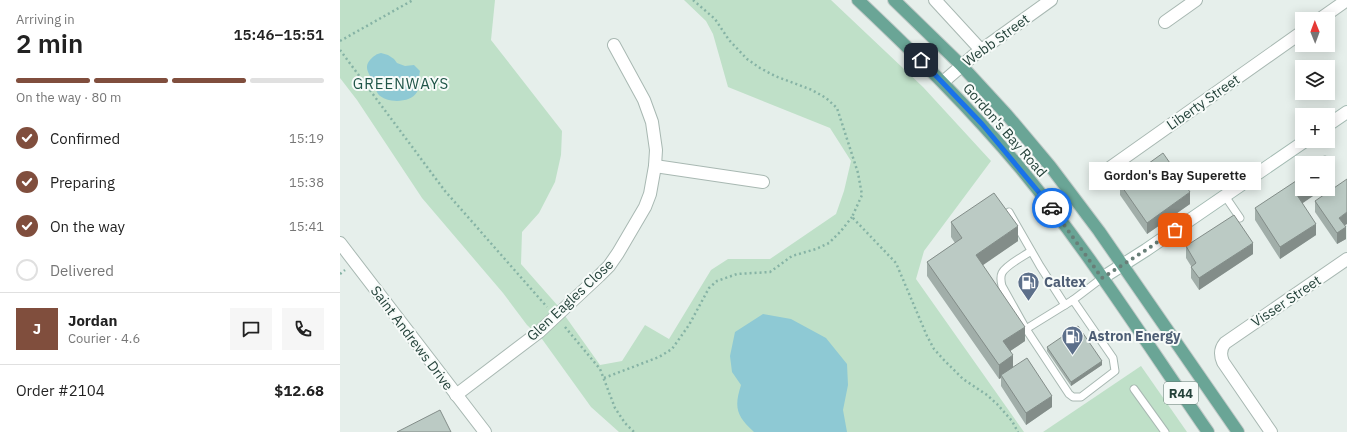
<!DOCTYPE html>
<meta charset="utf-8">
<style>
:root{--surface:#fff;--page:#f6f6f6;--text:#222;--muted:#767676;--line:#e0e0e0;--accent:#804e3d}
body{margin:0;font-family:"IBM Plex Sans",sans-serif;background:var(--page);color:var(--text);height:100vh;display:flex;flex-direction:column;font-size:15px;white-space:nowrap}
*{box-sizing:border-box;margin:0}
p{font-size:13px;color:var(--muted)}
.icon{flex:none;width:22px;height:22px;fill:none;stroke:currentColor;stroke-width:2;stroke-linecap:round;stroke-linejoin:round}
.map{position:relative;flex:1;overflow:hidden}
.panel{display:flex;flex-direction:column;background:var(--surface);width:340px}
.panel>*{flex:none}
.needle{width:26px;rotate:359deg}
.fabs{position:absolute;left:955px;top:12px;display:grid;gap:8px}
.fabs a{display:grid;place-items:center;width:40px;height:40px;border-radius:0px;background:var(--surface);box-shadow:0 2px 10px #0003;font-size:20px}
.pin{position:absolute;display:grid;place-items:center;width:34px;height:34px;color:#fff;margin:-17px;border-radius:8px;box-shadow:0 2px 6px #0006}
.courier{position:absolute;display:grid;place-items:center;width:40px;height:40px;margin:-20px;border:3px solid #1a73e8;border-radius:50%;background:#fff;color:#222;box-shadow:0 1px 5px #0007}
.bubble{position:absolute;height:28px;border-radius:0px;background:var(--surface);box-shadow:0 2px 10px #0003;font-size:13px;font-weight:600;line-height:28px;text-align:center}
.head em{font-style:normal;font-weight:600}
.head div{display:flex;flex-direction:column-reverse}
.head{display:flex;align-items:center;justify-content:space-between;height:68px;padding:0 16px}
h1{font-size:26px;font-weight:600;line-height:30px}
.bar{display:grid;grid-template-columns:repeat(4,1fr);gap:6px 4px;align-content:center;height:48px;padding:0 16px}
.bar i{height:5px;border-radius:3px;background:var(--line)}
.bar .selected{background:var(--accent)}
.bar p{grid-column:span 4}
.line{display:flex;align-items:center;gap:10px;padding:0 16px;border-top:1px solid var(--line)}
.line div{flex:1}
.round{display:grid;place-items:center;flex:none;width:42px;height:42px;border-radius:0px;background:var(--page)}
ol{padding:0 16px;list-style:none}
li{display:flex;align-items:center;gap:12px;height:44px}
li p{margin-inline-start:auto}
li .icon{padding:4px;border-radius:50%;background:var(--accent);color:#fff;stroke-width:4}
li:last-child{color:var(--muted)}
li i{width:22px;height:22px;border:2px solid var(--line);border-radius:50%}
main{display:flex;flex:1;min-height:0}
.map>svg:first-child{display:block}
</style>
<main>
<section class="panel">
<div class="head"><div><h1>2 min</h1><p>Arriving in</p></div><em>15:46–15:51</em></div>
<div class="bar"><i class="selected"></i><i class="selected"></i><i class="selected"></i><i></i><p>On the way · 80 m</p></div>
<ol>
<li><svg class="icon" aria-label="check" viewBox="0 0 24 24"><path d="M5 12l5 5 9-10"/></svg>Confirmed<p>15:19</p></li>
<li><svg class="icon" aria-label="check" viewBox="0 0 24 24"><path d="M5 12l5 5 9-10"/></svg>Preparing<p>15:38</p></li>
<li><svg class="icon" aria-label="check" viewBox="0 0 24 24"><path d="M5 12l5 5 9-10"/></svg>On the way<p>15:41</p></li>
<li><i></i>Delivered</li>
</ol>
<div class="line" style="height:72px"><b class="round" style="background:var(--accent);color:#fff">J</b><div><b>Jordan</b><p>Courier · 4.6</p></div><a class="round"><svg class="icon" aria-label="chat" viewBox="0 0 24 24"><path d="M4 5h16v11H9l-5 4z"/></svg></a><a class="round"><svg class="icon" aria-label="phone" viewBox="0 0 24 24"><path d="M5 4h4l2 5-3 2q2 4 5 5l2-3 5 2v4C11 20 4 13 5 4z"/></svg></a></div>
<div class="line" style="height:52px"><div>Order #2104</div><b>$12.68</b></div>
</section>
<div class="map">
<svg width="1007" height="432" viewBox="0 0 1007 432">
<rect width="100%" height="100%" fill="#e6efeb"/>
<!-- green -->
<g fill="#bfe0c8">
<polygon points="0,0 155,0 151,40 222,131 221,155 215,182 199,213 182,232 181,264 218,306 260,365 282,361 305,325 329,339 371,270 388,259 430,259 496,214 504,191 511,161 490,128 388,87 373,34 366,21 344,0 491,0 583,87 651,161 584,251 576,279 684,432 279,432 251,407 202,339 187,325 163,293 82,198 17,100 0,78"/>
<polygon points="801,366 847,432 703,432"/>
</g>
<!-- water -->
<g fill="#8ec9d4">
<path d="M41,53l7,2 6,4 3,4 8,3 9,-1 6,6c-2,7 1,15 -3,21 -6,11 -30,12 -39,2 -2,-3 -3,-8 -5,-12 -3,-8 -10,-14 -3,-22 4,-4 6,-6 11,-7z"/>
<path d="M423,314l28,5 35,19 21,26 1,21 -5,25 4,22h-93c-18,-16 -20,-25 -13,-47l-9,-13 -2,-16 5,-24z"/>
</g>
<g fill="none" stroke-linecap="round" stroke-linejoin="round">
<defs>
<g id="lane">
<polyline points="980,163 985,160"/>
<polyline points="885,196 900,218"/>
<polyline points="669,212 700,266 725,305"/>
<path d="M691,251c-7,5 -25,14 -29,22 -2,4 -1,9 0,13l24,43 43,65 4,3h8l34,-26 -2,-13 -40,-58"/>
<polyline points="686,329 733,300 762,278"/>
<polyline points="794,389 825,432"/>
</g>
<g id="street">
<polyline points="595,0 641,50"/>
<polyline points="980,19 1007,0"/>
<polyline points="825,22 856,0"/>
<polyline points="603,82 633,56 711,0"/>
<polyline points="315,166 423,182"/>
<polyline points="764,172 962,32"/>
<polyline points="0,243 145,432"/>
<polyline points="116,395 199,332 259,276 269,266 278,253 305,207 310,194 315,166 316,150 312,122 304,100 274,45"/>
<path d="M931,432l-48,-70c-3,-7 -3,-13 2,-19l122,-84"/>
</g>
<g id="secondary">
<polyline points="988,125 1007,112"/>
<polyline points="762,278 806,250 965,141"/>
</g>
<g id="primary">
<path d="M518,0c57,54 112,108 163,169 68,83 126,175 187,263"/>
<polyline points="554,0 621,65 667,115 710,166 759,231 898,432"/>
</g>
</defs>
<!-- lane casing -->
<use href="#lane" stroke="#a8b8b2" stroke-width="9"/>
<!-- street casing -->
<use href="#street" stroke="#a8b8b2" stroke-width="14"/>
<!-- secondary casing -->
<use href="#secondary" stroke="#a4bbb3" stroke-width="14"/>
<!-- primary casing -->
<use href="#primary" stroke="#c2cac8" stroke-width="14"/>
<!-- path -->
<g stroke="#86b3a5" stroke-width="2.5" stroke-dasharray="2 3" stroke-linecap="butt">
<polyline points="353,0 375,19 389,40 407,59 420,68 435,76 472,90 486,98 497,108 518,173 522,195 512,217 556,263 587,336 594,349 603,359 623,379 647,395 657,404 672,421 678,432"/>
<polyline points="0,41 73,0"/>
<polyline points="0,50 105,191 207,307"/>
<polyline points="0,274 5,270"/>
<polyline points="225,327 260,369 275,408 285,423 294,432"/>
<polyline points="264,378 319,357 332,349 349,325 369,288 377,281 397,274 430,272 452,256 476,249 489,243 501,231 512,217"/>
</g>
<!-- lane -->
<use href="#lane" stroke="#fff" stroke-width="7"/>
<!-- street -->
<use href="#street" stroke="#fff" stroke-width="12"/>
<!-- secondary -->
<use href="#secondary" stroke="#fff" stroke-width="12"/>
<!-- primary -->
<use href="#primary" stroke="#6aa596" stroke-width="12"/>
</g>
<!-- wall -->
<g fill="#a1aea9">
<polygon points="780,184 850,204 807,234 780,195"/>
<polygon points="982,189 962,203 976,235 940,259 915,220 915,208"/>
<polygon points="975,201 1005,225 1006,239 997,244 975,212"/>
<polygon points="611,222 678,241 642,265 685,341 670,351 673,367 712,407 686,425 661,386 661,378 659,379 587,276 587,262 615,243 611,237"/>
<polygon points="846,246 913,254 859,290 851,278 851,266 846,258"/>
<polygon points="707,347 762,365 731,386 707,351"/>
</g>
<!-- shaded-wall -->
<g fill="#838d89">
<polygon points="966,189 982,189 982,190 957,207 957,195"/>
<polygon points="850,192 850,204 807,234 807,223"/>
<polygon points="1007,212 1007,224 999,229 999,218"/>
<polygon points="976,224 976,235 940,259 940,247"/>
<polygon points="678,226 678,241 636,270 636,255"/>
<polygon points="1006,227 1006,239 997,244 997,233"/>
<polygon points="913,243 913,254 859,290 859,278"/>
<polygon points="685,327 685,341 663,356 663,341"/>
<polygon points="673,355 673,369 661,375 661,378 659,379 659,365"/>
<polygon points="762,361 762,365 731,386 731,382"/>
<polygon points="712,396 712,407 686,425 686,413"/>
</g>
<!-- building -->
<g fill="#bbcac4" stroke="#838d89">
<polygon points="823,153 850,192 807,223 780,184"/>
<polygon points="962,177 962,189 966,189 957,195 976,224 940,247 915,208"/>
<polygon points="1007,179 1007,212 999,218 1006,227 997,233 975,201"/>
<polygon points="654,193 678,226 636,255 685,327 663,341 673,355 659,365 587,262 622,238 611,222"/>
<polygon points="894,215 913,243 859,278 851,267 856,263 846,246"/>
<polygon points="738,326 762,361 731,382 707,347"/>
<polygon points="687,358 712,396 686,413 661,375"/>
<polygon points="100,410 111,432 57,432"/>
</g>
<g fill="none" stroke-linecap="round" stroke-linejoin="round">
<!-- done -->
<polyline stroke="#687f78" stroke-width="4" stroke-dasharray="0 7.2" points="712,208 762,278 806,250 835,230"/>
<!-- route -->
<polyline stroke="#1a73e8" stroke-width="5" points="581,60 642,124 712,208"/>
</g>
<!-- icons -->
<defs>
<symbol id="fuel-pin" viewBox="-11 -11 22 30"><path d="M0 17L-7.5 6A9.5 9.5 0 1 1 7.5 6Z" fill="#5c6f8a" stroke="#f7fbf9"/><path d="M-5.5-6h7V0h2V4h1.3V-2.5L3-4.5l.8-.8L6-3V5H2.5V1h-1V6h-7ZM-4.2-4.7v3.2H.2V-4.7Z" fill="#fff"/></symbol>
</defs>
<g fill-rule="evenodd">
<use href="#fuel-pin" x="676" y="270" width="25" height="34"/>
<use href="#fuel-pin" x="720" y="324" width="25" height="34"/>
</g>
<g text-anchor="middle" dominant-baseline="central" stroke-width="4" stroke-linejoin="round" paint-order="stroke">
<!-- shield labels -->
<rect fill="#f7fbf9" stroke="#637a73" stroke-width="1" x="824" y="382" width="34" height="22" rx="3"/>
<g font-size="13" font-weight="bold" fill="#24423a">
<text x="841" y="393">R44</text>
</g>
<!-- street labels -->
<g font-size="14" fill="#24423a" stroke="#f7fbf9">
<text transform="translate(656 40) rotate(-36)">Webb Street</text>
<text transform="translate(863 102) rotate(-35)">Liberty Street</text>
<text transform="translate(665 130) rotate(49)">Gordon's Bay Road</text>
<text transform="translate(230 300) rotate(-43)">Glen Eagles Close</text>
<text transform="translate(946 301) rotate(-34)">Visser Street</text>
<text transform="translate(72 338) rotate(53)">Saint Andrews Drive</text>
</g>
<!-- service labels -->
<g font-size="14" font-weight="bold" fill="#4e5e75" stroke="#f7fbf9" text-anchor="start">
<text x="704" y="282">Caltex</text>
<text x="748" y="336">Astron Energy</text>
</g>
<!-- neighbourhood labels -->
<g font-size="15" letter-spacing="1" fill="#1f5548" stroke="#f7fbf9">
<text x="61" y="83">GREENWAYS</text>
</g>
</g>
</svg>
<div class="fabs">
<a><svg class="needle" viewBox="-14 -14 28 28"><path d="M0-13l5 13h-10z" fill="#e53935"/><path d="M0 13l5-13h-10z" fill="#767676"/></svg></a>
<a><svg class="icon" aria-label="layers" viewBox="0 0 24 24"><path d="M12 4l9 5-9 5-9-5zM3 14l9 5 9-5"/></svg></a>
<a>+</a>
<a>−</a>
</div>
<div class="pin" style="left:835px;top:230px;background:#ea580c"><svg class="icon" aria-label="bag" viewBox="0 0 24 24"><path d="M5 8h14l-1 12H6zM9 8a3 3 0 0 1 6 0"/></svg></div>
<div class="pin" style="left:581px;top:60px;background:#1f2937"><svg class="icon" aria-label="home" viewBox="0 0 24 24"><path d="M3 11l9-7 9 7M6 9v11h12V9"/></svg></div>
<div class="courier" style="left:712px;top:208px"><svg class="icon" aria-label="car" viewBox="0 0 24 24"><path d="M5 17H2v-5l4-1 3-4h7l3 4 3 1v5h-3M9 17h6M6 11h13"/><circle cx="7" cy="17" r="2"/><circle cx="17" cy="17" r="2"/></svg></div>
<div class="bubble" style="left:749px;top:162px;width:172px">Gordon's Bay Superette</div>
</div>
</main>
